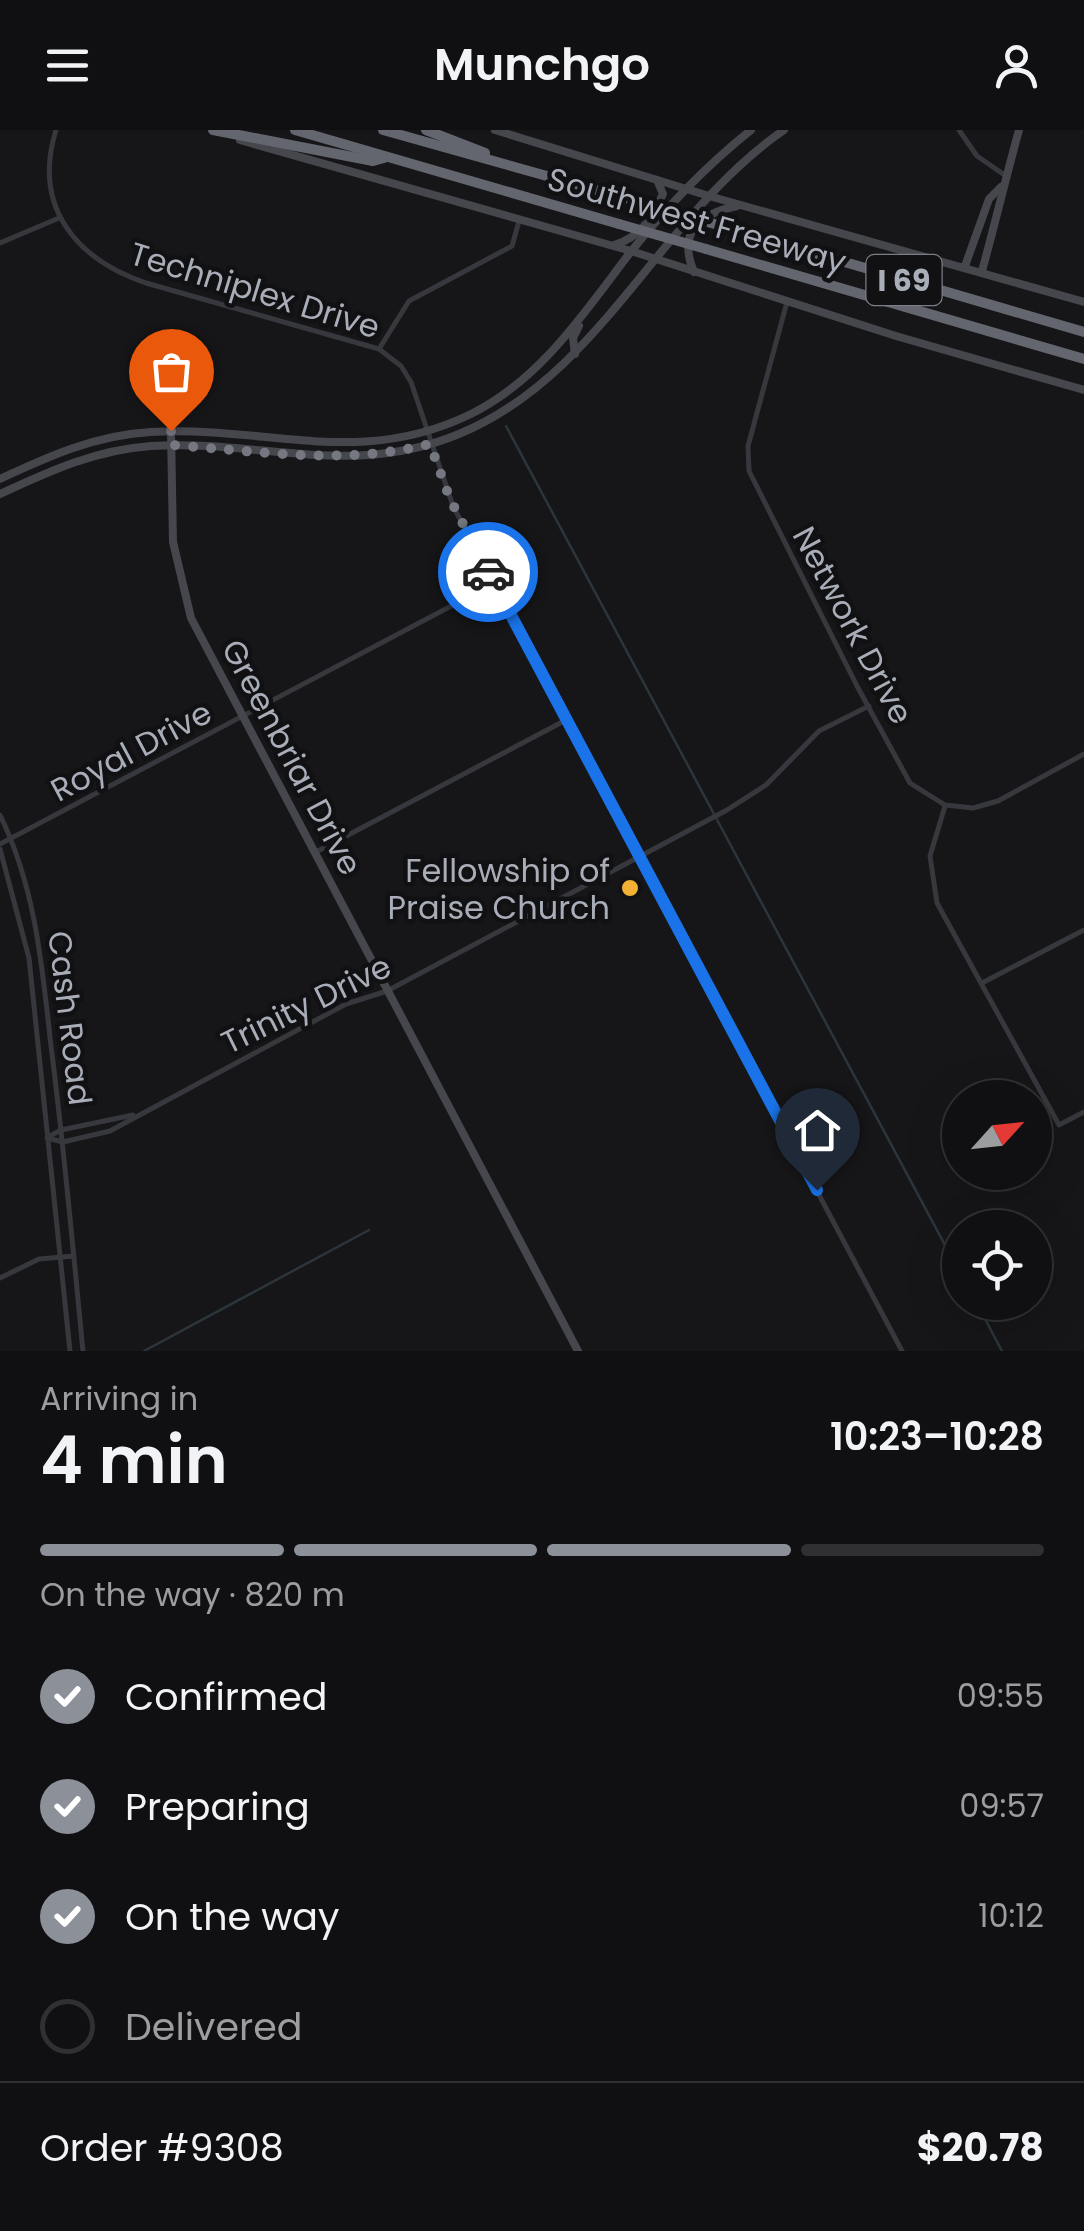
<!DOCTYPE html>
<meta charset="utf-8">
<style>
:root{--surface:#101012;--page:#19191b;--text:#f1f3f6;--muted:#9c9d9f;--line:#303032;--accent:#8c9099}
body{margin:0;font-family:Poppins,sans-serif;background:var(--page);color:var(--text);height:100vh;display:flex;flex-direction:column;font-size:38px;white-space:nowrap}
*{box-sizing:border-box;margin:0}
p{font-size:32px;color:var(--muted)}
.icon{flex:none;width:55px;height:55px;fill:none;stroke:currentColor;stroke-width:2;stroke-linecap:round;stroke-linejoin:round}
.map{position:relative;height:1221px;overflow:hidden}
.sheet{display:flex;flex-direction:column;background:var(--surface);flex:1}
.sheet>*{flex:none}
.needle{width:65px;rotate:63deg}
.tools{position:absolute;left:942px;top:950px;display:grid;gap:20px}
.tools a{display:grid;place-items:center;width:110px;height:110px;border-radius:50%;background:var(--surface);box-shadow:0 10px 40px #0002,0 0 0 2px var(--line);font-size:50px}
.pin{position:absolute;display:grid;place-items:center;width:85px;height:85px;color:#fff;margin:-102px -42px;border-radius:50% 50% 50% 0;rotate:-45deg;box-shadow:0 0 10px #0007}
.pin .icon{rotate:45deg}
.courier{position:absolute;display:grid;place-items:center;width:100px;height:100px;margin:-50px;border:8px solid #1a73e8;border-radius:50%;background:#fff;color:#222;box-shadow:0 2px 12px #0007}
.headline em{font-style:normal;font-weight:600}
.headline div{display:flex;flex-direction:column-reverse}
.headline{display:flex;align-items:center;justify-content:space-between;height:170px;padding:0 40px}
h1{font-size:65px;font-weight:600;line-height:75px}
.bar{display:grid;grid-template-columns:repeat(4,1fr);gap:15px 10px;align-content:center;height:120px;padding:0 40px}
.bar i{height:12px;border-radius:8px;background:var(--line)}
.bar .selected{background:var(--accent)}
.bar p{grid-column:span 4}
.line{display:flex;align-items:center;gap:25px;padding:0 40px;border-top:2px solid var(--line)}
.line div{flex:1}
ol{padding:0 40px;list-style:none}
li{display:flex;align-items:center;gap:30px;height:110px}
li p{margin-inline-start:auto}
li .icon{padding:10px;border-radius:50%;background:var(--accent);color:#fff;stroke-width:4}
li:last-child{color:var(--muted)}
li i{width:55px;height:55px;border:5px solid var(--line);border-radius:50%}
header{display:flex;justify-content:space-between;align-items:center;height:130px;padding:0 40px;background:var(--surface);font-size:45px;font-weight:600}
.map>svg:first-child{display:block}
</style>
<header><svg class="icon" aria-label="menu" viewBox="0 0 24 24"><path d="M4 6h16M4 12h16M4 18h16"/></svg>Munchgo<svg class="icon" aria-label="person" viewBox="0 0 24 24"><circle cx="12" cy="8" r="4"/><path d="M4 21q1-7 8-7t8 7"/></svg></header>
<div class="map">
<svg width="1084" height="1221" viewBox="0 0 1084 1221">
<rect width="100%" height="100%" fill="#161618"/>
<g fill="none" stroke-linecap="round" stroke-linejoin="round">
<!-- stream -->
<g stroke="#2c353c" stroke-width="2.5">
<polyline points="506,296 960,1143"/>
<polyline points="976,1172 1002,1221"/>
<polyline points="144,1221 369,1100"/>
</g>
<!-- street -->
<g stroke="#37383d" stroke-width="5">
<path d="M56,0c-24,77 20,129 90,153l233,66 22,17 10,16 42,124 449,845"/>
<polyline points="959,0 977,26 1006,46"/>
<polyline points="0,113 59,88"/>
<polyline points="787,172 748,316 749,341 857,556 910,653 945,675 973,678 998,671 1084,624"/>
<polyline points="379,219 409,171 512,116 519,91"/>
<polyline points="945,676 930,726 937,773 1059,995 1084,982"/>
<path d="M0,685c36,74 42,151 51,231 13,101 22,203 32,305"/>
<polyline points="0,714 493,454"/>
<polyline points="0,719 29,828 70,1221"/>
<polyline points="316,722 566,590"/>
<polyline points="982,853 1084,800"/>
<polyline points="48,1007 61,1000 133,985"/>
<polyline points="47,1008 63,1012 110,1001 346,874 387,861 727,680 766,655 819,601 869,576"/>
<polyline points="0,1148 39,1129 74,1126"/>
</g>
<!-- secondary -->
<g stroke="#45474d" stroke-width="8">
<polyline points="495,0 709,66 1084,172"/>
<polyline points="240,10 631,121 896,206 1084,260"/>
<path d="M614,115c27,-8 37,-26 49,-51l-6,-14"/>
<polyline points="965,136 989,69 1001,57"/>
<path d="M982,141c13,-47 24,-94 37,-141"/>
<path d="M694,142c-17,-40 5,-58 43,-66"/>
<polyline points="575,224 573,208 579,196"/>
<polyline points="171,301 173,412 191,488 578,1221"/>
<path d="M0,349c49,-23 96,-44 151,-47 114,-7 208,37 320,-18 69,-34 113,-101 158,-160 35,-44 78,-89 122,-124"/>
<path d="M0,364c50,-23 95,-44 151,-48 108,-7 200,33 308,-12 143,-59 201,-219 325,-304"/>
</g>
<!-- highway -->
<g stroke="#63666e" stroke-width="10">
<polyline points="213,0 373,31 384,28"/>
<polyline points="295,0 619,94"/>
<polyline points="383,0 636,71"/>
<polyline points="426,0 485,23"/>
<polyline points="725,97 1084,202"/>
<polyline points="706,119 1084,229"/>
</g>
<!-- highway-bridge -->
<g stroke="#63666e" stroke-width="10">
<polyline points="636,71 725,97"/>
<polyline points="619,94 706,119"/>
</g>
</g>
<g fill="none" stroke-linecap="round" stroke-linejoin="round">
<!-- done -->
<path stroke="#757880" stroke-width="10" stroke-dasharray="0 18" d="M171,301v14c89,6 171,21 259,-1l20,55 38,73"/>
<!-- route -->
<polyline stroke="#1a73e8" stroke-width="12" points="488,442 817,1060"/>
</g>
<!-- markers -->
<circle fill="#f2b134" stroke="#111113" stroke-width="4" cx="630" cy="758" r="10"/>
<g text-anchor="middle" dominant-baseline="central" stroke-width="9" stroke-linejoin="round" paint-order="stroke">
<!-- shield labels -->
<rect fill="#111113" stroke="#7b7e86" stroke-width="2.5" x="866.5" y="125" width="75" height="50" rx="8"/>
<g font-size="30" font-weight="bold" fill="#a8adb8">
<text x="904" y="150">I 69</text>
</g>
<!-- street labels -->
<g font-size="32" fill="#a8adb8" stroke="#111113">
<text transform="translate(697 90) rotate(16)">Southwest Freeway</text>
<text transform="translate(255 160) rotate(17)">Techniplex Drive</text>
<text transform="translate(853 495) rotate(62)">Network Drive</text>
<text transform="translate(131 621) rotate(-28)">Royal Drive</text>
<text transform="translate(292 627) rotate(62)">Greenbriar Drive</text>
<text transform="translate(306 874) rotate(-26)">Trinity Drive</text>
<text transform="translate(70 888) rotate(83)">Cash Road</text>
</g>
<!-- poi labels -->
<g font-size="32" fill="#a8adb8" stroke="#111113" text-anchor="end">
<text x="610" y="740">Fellowship of<tspan x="610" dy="37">Praise Church</tspan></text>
</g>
</g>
</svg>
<div class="tools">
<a><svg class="needle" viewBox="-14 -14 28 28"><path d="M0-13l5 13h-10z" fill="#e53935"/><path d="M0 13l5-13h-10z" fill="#9c9d9f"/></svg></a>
<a><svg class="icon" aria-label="locate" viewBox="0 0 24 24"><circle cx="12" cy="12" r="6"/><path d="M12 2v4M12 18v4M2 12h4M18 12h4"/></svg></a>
</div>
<div class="pin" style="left:171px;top:301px;background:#ea580c"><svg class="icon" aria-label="bag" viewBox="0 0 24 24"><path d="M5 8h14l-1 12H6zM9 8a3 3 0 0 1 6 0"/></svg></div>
<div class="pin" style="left:817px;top:1060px;background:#1f2937"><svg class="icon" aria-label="home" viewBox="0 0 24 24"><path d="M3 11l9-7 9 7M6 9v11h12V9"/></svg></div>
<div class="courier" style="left:488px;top:442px"><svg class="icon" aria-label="car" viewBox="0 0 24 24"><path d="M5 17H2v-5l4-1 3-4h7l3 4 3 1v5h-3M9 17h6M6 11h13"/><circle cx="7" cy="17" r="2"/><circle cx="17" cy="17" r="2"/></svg></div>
</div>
<section class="sheet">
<div class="headline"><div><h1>4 min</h1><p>Arriving in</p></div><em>10:23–10:28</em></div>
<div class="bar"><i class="selected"></i><i class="selected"></i><i class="selected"></i><i></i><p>On the way · 820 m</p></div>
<ol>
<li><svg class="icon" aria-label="check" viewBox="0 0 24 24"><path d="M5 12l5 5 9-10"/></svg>Confirmed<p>09:55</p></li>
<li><svg class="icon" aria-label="check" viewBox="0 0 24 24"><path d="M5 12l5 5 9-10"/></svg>Preparing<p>09:57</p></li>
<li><svg class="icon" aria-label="check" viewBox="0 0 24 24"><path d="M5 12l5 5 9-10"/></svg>On the way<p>10:12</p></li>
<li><i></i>Delivered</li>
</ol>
<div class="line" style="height:130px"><div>Order #9308</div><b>$20.78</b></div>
</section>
